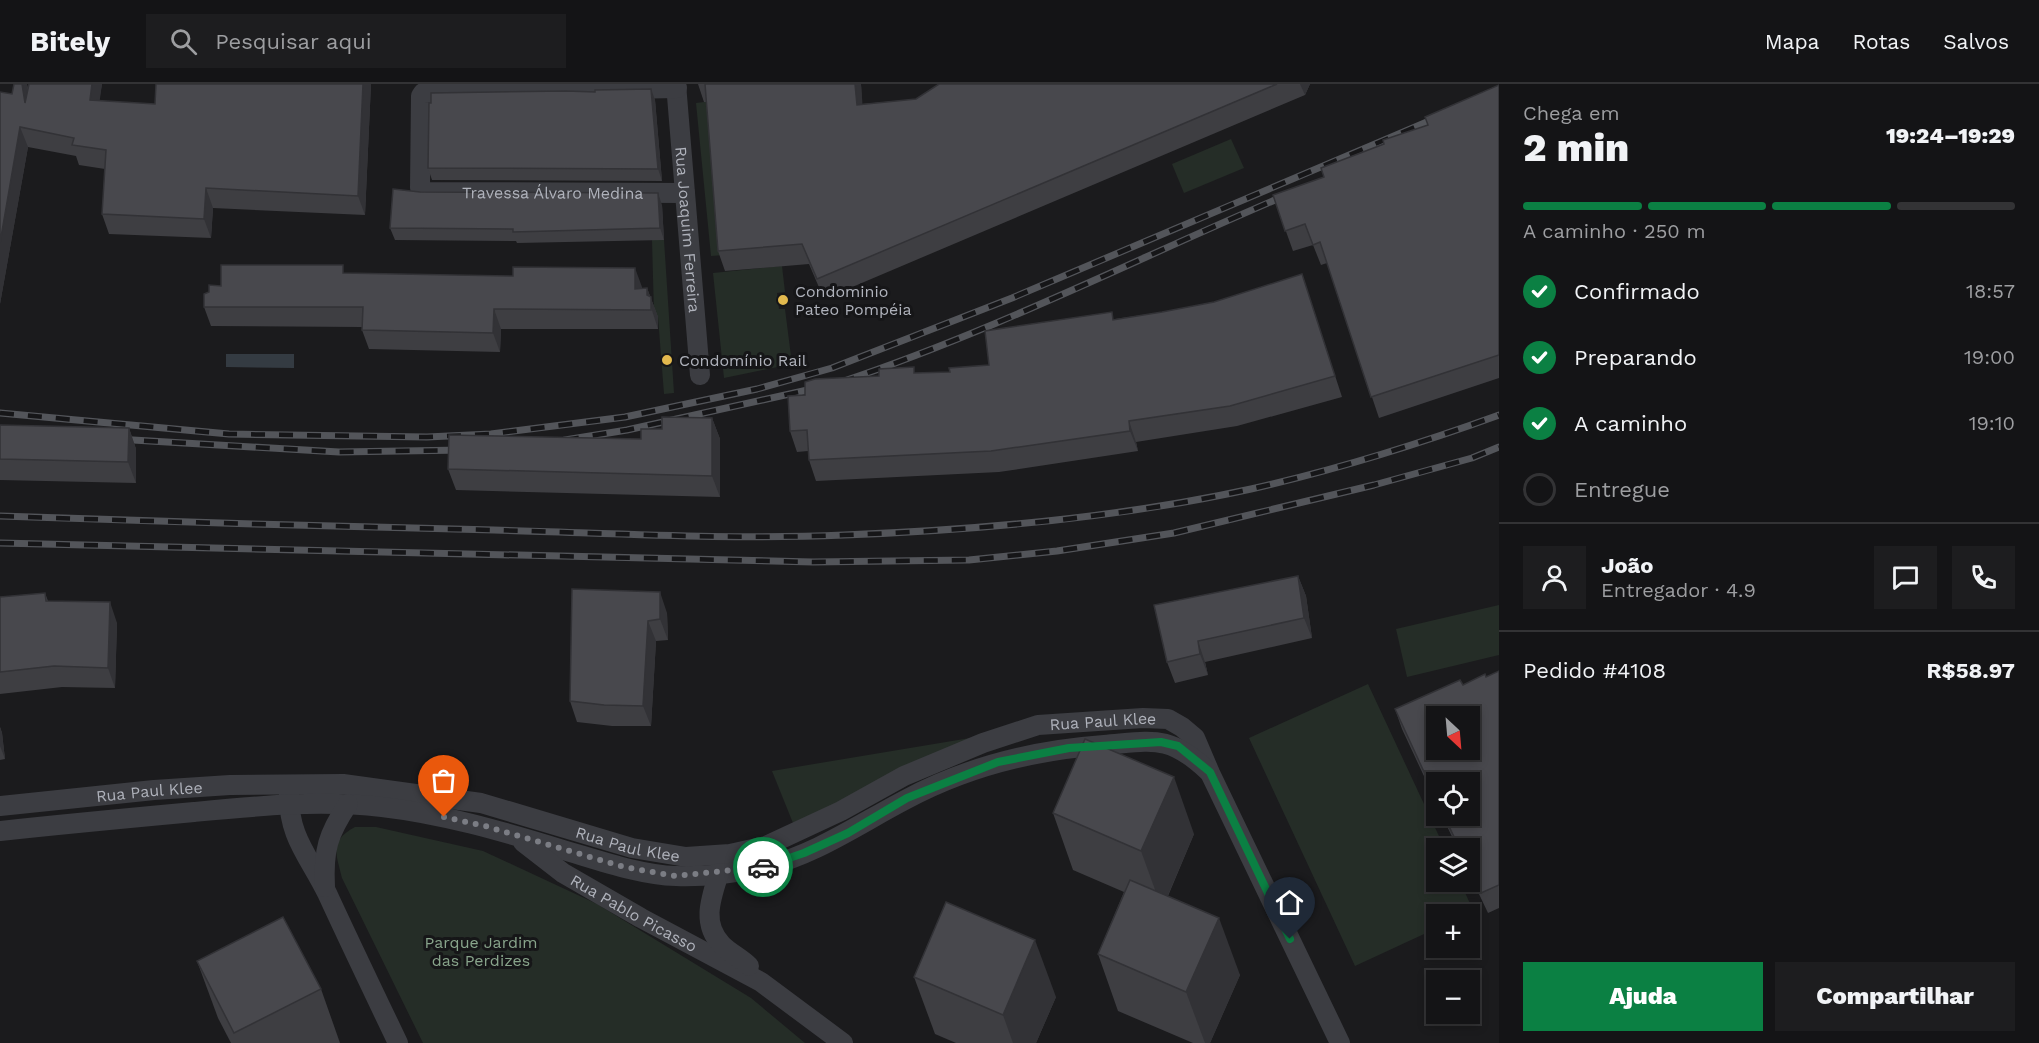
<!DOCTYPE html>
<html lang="pt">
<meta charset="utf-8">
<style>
:root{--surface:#141416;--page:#1d1d1f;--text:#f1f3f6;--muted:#9d9ea1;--line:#333335;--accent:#0b8043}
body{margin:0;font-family:"Work Sans",sans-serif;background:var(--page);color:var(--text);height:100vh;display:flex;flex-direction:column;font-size:22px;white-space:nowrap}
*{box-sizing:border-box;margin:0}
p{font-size:20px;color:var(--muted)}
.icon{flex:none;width:33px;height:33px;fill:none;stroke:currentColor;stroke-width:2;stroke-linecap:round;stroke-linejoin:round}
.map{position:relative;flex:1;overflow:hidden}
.details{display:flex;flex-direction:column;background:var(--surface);width:540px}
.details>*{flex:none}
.needle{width:39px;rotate:154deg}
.fabs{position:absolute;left:1426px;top:622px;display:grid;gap:12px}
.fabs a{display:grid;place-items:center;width:54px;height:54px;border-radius:0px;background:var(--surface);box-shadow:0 3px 9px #0003,0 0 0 2px var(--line);font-size:30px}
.pin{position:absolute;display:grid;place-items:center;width:51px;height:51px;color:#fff;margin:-62px -26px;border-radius:50% 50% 50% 0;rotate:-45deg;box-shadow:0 0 6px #0007}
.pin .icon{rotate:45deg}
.courier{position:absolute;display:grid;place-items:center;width:60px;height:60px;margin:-30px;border:4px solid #0b8043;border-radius:50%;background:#fff;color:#222;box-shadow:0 2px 8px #0007}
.head em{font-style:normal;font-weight:800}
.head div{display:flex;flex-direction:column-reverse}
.head{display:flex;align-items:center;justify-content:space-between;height:102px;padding:0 24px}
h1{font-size:39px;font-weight:800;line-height:45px}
.bar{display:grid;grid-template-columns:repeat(4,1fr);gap:9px 6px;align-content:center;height:72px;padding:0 24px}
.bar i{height:8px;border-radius:4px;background:var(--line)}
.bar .current{background:var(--accent)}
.bar p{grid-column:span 4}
.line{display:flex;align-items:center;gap:15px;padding:0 24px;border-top:2px solid var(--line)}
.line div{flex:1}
.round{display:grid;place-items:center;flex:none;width:63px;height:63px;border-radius:0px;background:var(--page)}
ol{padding:0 24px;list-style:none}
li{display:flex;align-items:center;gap:18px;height:66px}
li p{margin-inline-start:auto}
li .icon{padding:6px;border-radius:50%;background:var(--accent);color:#fff;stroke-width:4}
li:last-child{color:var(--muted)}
li i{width:33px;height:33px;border:3px solid var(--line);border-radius:50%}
.button{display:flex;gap:12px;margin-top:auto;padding:12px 24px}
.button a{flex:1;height:69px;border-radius:0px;background:var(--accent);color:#fff;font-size:24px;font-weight:800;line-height:69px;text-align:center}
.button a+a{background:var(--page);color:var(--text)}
header{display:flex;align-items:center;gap:36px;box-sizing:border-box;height:84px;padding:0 30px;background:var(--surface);border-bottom:2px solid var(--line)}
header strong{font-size:28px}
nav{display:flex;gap:33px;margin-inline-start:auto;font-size:21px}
.search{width:420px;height:54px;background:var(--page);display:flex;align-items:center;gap:15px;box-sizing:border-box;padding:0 21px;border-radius:0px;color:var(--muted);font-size:22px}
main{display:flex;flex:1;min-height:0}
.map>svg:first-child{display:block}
</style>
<header>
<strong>Bitely</strong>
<div class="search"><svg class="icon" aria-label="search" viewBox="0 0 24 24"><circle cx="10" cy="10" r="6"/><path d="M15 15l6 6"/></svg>Pesquisar aqui</div>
<nav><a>Mapa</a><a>Rotas</a><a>Salvos</a></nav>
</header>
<main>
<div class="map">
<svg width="1499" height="959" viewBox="0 0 1499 959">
<rect width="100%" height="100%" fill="#1b1b1d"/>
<!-- green -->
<g fill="#252d27">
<polygon points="712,17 724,171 711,172 696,19"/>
<polygon points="1231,55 1244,84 1184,109 1172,80"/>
<polygon points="652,156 664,156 674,309 664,310 658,233 654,230"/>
<polygon points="782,182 785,208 777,209 779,225 785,225 792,280 724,294 713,189"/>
<polygon points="1499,521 1499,571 1407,593 1396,545"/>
<polygon points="1368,600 1445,765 1437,765 1437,798 1460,798 1474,828 1466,831 1437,831 1437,844 1355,882 1249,654"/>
<polygon points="982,652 793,739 772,687"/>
<path d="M355,743h21l107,24 114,53 154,94 54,45h-382l-81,-165c-6,-25 -13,-37 13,-51z"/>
</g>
<!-- water -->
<polygon fill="#343b42" points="226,270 294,270 294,284 226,283"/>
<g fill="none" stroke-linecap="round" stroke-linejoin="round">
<!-- street -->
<g stroke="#3c3d42" stroke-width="20">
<path id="s1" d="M676,0l24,291"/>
<path id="s2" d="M677,4l-254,5 -2,3 -1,92 4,4 261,1"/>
<path d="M289,708c-1,45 20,64 38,101 23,50 47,100 71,150"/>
<path id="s3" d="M0,722l154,-16 76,-5 113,-1 138,19 151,45 54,9 44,-3 36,-8 75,-35 63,-35 79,-33 55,-18 105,-7 25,1 14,8 13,11 15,35 130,270"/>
<path d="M0,747c65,-7 129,-13 194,-19 63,-6 125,-12 188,-5 61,7 119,24 178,42 35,10 79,26 116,27 28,1 60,-3 88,-9 51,-12 95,-43 141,-67 61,-33 131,-50 199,-55 49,-4 65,-11 104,26"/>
<path id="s4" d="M523,758l40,31 78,45 120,64 82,61"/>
<path d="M719,789c-8,25 -18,51 3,72 8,8 19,13 27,21"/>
<path d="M325,803c-2,-37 3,-53 23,-83"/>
</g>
<defs>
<g id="rail">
<path d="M841,298c154,-51 299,-125 448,-188"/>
<polyline points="0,329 229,350 427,353 491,350 625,333 757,305 832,284 1012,214 1441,32"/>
<polyline points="116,355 339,368 464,366"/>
<polyline points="565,356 627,346 821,303"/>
<path d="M0,432c165,6 329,10 494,14 116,3 234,10 350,5 136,-5 274,-17 407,-46 84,-19 168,-45 248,-74"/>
<polyline points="0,459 813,478 969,476 1057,467 1174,449 1374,401 1472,374 1499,363"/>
</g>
</defs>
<!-- rail casing -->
<use href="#rail" stroke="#53555a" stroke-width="7"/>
<!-- rail -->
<use href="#rail" stroke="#161618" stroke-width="4.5" stroke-dasharray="14" stroke-linecap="butt"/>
</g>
<!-- wall -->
<g fill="#3e3e42">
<polygon points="14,0 27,0 28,4 29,0 102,0 99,17 155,20 371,0 365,131 213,124 211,154 109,150 102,130 105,85 79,81 76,72 28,63 0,220 0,8 12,10"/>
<polygon points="698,0 861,0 862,20 916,15 939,0 1310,0 1305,11 824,215 809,180 725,187 718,167 707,18 704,18"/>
<polygon points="1499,1 1499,294 1379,334 1327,179 1321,181 1313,161 1293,167 1273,111 1324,93 1384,60 1428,41 1425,33"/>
<polygon points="651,5 655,16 662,97 432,96 428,84 595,8"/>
<polygon points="420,108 662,121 664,156 517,159 516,157 395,156 390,144"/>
<polygon points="346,189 642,203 642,204 647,204 658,233 658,245 501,245 500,268 369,265 362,246 362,243 211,242 204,223 221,202"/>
<polygon points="1302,190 1342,313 1237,342 1136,358 1138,367 999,388 816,397 809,376 808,367 797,368 790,347 805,311 917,289 950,288 989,281 1115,235 1162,228 1214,218"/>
<polygon points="712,334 720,355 720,413 456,406 448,385 641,355 662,345"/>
<polygon points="0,341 129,344 136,365 136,399 0,396"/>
<polygon points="1298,492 1306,512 1312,554 1205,578 1208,591 1175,599 1167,578 1154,521"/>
<polygon points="572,505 667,529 668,556 656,557 651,642 612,642 577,638 570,617"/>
<polygon points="45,509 48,517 117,539 115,604 62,603 0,610 0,513"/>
<polygon points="1499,587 1499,824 1488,829 1470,791 1470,765 1458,765 1442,732 1470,732 1437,699 1437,720 1402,645 1395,625 1486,593"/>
<polygon points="0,643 2,649 5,675 0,676"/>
<polygon points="1053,729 1194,750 1168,812 1240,891 1210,959 1193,959 1118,927 1098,870 1124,808 1073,786"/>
<polygon points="197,877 321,905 340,959 231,959 218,934"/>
<polygon points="914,893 1056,913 1036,959 956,959 935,950"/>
</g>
<!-- shaded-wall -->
<g fill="#323236">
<polygon points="22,0 27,0 27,2 32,39 25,19"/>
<polygon points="92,0 102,0 97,36 90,16"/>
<polygon points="363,0 371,0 365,131 358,112"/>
<polygon points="855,0 861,0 864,41 857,21"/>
<polygon points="1300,0 1310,0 1305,11"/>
<polygon points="651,5 655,16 662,97 658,85"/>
<polygon points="20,43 28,63 0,220 0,159"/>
<polygon points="206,104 213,124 211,154 204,135"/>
<polygon points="658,109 662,121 664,156 660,144"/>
<polygon points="635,184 642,203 642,224 635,205"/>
<polygon points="647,204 658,233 658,245 647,211"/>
<polygon points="494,225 501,245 500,268 493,249"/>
<polygon points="712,334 720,355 720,413 712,392"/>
<polygon points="1129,337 1136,358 1138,367 1130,347"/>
<polygon points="129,344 136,365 136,399 128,378"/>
<polygon points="1298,492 1306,512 1312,554 1304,534"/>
<polygon points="660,508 667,529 668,556 660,535"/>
<polygon points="110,518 117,539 115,604 108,584"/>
<polygon points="648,537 656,557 651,642 643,622"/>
<polygon points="1198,557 1205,578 1208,591 1200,570"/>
<polygon points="0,643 2,649 5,675 0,662"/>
<polygon points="1174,693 1194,750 1162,825 1141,767"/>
<polygon points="1219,834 1240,891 1210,959 1205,959 1186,908"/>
<polygon points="1035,856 1056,913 1036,959 1013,959 1003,931"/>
</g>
<!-- building -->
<g fill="#48484d" stroke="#323236" stroke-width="1.5" fill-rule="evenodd">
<polygon points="14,0 22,0 25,19 29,0 92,0 90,16 155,20 156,0 363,0 358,112 206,104 204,135 102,130 106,66 72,61 74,54 20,43 0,159 0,8 12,10"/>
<polygon points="705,0 855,0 857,21 916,15 939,0 1277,0 817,195 802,160 718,167"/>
<polygon points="1499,1 1499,271 1371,313 1320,158 1313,161 1305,140 1285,147 1273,111 1324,93 1321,84 1384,60 1383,56 1428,41 1425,33"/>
<polygon points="651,5 658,85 428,84 429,19 431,19 431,9 566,7 595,8 595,6"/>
<polygon points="393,105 420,108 658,109 660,144 513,148 513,145 390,144"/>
<polygon points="221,181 343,181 343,189 513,192 513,183 635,184 635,205 647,204 647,211 651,213 651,226 494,225 493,249 362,246 363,223 204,223 204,210 209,208 209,201 221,202"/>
<polygon points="1302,190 1335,292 1230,322 1129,337 1130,347 991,367 809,376 807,346 790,347 788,312 805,311 805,298 815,295 879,292 879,285 914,283 914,289 950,288 949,284 989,281 985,247 1112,228 1113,236 1162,228 1214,218"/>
<polygon points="662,333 712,334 712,392 448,385 449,351 641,355 641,345 662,345"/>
<polygon points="0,341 129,344 128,378 0,375"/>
<polygon points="1298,492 1304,534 1198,557 1200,570 1167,578 1154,521"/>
<polygon points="572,505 660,508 660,535 648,537 643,622 604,621 570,617"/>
<polygon points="45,509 46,517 110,518 108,584 54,582 0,588 0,513"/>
<path d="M1499,587v214l-18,8 -11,-23v-21h-10l-16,-33h26v-33h-33v17l-42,-91 65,-29 3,5 22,-11 1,3zM1437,633h33v33h-33z"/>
<polygon points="1085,655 1174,693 1141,767 1053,729"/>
<polygon points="1130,796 1219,834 1186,908 1098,870"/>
<polygon points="946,818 1035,856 1003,931 914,893"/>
<polygon points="283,833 321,905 234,949 197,877"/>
</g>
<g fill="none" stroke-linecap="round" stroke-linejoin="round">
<!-- done -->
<polyline stroke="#7b7d84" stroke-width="6" stroke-dasharray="0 10.8" points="444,733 485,742 624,783 675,792 763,783"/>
<!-- route -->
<polyline stroke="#0b8043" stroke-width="8" points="763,783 804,769 848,749 907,714 998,678 1069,664 1161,658 1178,662 1210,688 1290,855"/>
</g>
<!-- markers -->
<g fill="#e2b94e" stroke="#161618" stroke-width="2">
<circle cx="783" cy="216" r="6"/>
<circle cx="667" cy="276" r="6"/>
</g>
<g text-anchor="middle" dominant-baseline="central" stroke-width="6" stroke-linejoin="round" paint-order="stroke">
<!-- street labels -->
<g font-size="16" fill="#afb2bb" stroke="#161618">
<text stroke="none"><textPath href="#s2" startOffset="484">Travessa Álvaro Medina</textPath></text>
<text stroke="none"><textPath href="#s1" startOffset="146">Rua Joaquim Ferreira</textPath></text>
<text stroke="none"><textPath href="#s3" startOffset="1140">Rua Paul Klee</textPath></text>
<text stroke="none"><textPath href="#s3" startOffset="150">Rua Paul Klee</textPath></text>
<text stroke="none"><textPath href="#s3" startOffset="636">Rua Paul Klee</textPath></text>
<text stroke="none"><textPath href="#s4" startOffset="132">Rua Pablo Picasso</textPath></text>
</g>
<!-- poi labels -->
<g font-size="16" fill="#afb2bb" stroke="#161618" text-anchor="start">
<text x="795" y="207">Condominio<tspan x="795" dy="18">Pateo Pompéia</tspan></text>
<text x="679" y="276">Condomínio Rail</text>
</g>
<!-- park labels -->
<g font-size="16" fill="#88a48b" stroke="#161618">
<text x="481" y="858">Parque Jardim<tspan x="481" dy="18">das Perdizes</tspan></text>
</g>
</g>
</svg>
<div class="fabs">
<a><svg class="needle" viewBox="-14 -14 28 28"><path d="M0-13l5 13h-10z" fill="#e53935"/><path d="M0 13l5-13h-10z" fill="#9d9ea1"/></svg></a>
<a><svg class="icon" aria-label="locate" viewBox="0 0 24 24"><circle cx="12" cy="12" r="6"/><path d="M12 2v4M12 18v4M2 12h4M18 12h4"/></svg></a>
<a><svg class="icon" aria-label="layers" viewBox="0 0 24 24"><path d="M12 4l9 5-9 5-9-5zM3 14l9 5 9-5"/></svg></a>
<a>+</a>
<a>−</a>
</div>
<div class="pin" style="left:444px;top:733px;background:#ea580c"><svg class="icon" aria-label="bag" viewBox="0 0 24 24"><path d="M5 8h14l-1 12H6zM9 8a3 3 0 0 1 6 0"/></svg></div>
<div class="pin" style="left:1290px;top:855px;background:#1f2937"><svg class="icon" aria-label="home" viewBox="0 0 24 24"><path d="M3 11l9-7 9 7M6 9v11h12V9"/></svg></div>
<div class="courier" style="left:763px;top:783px"><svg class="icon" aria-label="car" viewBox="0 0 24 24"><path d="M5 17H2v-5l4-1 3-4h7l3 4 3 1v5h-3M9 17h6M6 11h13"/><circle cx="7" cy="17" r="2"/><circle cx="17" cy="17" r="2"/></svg></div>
</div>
<section class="details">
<div class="head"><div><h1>2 min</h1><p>Chega em</p></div><em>19:24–19:29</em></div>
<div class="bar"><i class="current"></i><i class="current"></i><i class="current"></i><i></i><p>A caminho · 250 m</p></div>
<ol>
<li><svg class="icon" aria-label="check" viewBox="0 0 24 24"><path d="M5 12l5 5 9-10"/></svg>Confirmado<p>18:57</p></li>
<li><svg class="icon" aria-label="check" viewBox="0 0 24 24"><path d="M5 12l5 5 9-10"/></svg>Preparando<p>19:00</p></li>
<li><svg class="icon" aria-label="check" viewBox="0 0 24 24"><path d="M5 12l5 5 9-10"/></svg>A caminho<p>19:10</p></li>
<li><i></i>Entregue</li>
</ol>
<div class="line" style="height:108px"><a class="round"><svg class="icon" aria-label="person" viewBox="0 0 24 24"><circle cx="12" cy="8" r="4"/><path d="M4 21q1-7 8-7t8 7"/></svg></a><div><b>João</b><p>Entregador · 4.9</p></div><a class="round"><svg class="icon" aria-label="chat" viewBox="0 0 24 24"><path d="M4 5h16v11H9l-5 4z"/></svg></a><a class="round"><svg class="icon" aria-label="phone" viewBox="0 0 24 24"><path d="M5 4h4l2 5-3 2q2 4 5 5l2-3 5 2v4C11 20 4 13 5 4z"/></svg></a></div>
<div class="line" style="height:78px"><div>Pedido #4108</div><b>R$58.97</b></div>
<div class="button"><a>Ajuda</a><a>Compartilhar</a></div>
</section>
</main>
